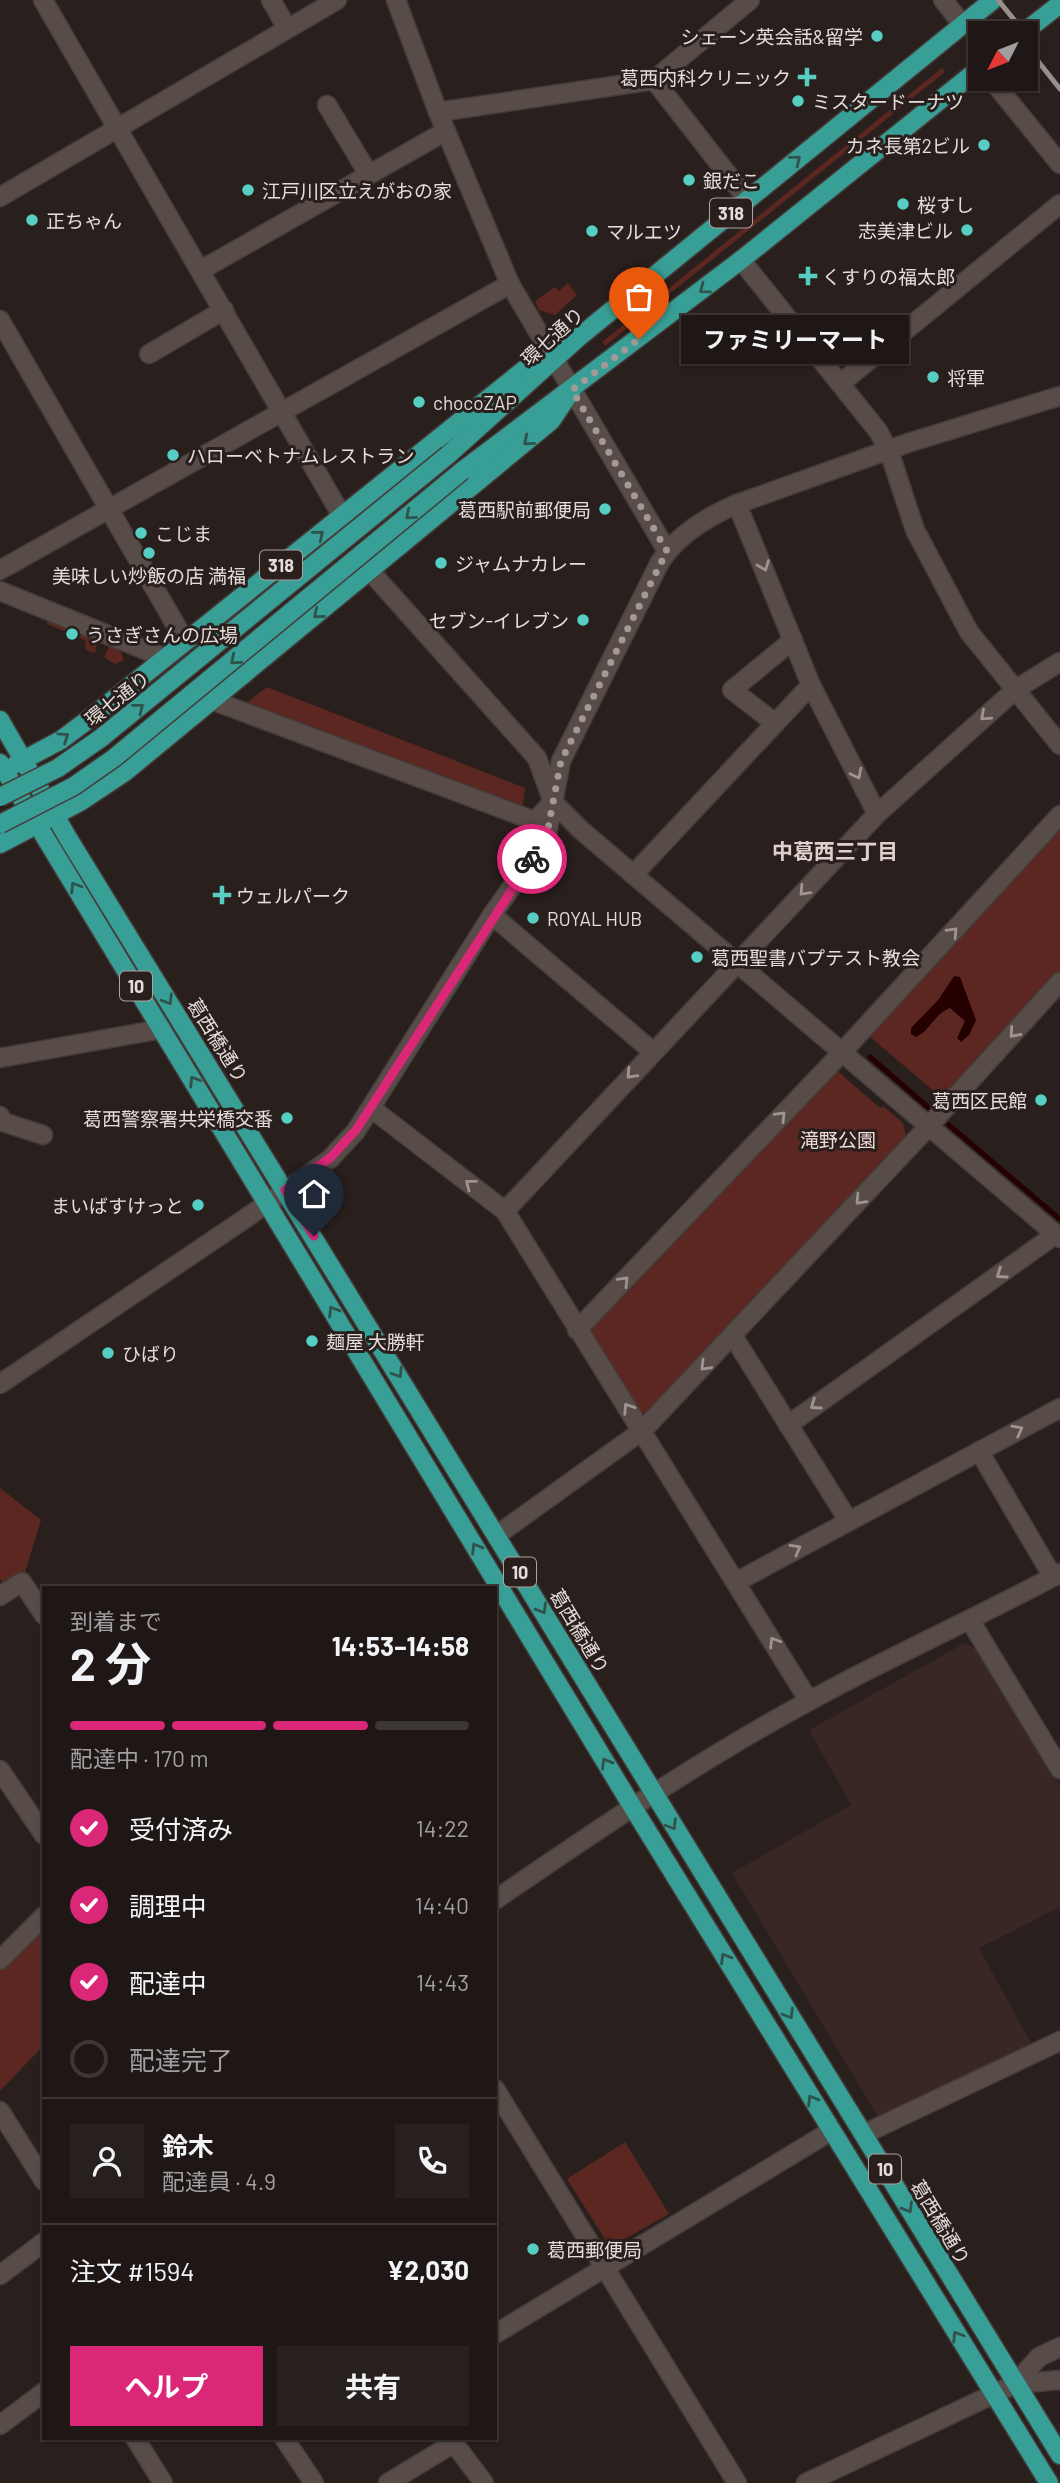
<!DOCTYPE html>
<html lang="ja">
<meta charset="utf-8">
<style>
:root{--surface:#1f1716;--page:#27201f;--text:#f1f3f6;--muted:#a19fa1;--line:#3c3635;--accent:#db2777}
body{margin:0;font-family:Barlow,"Noto Sans JP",sans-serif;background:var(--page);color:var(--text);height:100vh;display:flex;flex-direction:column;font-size:26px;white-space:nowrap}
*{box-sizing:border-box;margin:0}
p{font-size:23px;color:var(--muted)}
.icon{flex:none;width:38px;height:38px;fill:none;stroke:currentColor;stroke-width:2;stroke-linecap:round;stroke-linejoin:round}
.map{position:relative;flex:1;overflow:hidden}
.side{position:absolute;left:42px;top:1586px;width:455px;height:854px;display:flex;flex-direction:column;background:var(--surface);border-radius:0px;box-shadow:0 2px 5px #0004,0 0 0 2px var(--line)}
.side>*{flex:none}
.needle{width:46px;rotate:228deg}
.fabs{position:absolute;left:968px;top:21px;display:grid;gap:14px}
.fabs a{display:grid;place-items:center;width:70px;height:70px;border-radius:0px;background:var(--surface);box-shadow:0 2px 5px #0004,0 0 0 2px var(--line);font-size:35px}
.pin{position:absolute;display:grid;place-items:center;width:60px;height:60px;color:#fff;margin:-72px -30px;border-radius:50% 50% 50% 0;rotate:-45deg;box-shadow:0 0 7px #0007}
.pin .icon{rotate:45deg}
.courier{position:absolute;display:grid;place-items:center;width:70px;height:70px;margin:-35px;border:5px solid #db2777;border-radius:50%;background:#fff;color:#222;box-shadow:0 2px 9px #0007}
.bubble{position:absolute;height:49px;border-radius:0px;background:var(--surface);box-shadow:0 2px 5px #0004,0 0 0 2px var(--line);font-size:23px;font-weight:700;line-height:49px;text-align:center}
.head em{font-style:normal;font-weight:700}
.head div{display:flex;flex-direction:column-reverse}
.head{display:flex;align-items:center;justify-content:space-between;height:119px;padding:0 28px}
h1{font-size:46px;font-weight:700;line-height:52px}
.bar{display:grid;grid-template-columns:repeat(4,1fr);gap:10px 7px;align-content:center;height:84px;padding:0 28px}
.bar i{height:9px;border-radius:5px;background:var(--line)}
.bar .active{background:var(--accent)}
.bar p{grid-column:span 4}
.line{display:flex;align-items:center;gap:18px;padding:0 28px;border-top:2px solid var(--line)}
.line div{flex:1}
.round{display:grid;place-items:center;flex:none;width:74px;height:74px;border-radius:0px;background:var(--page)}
ol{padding:0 28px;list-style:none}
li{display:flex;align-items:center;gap:21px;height:77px}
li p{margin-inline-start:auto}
li .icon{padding:7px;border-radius:50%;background:var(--accent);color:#fff;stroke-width:4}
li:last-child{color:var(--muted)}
li i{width:38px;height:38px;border:4px solid var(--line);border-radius:50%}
.button{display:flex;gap:14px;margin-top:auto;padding:14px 28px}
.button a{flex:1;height:80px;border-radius:0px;background:var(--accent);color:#fff;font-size:28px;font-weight:700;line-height:80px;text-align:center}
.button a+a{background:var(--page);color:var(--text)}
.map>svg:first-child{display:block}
</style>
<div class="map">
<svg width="1060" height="2483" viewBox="0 0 1060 2483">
<rect width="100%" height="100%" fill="#291f1d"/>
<!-- built -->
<polygon fill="#382724" points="965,1643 975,1648 1060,1786 1060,1907 979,1948 1031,2043 879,2119 732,1873 851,1805 809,1730"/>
<!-- green -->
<g fill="#5c2721">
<polygon points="942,68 945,72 605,346 602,342"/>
<polygon points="568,283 577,295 555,315 539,310 535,301 555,287 559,291"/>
<polygon points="50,613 116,640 124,660 115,664 104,657 109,647 97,642 95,653 86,650 85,640 47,624"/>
<polygon points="267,687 525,788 522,813 241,707"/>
<polygon points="1060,827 1060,975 942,1098 869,1036"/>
<polygon points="834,1068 880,1108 883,1106 903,1123 906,1137 652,1414 638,1412 591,1338 593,1327"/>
<polygon points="0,1488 41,1520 25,1572 3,1584 0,1579"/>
<polygon points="44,1926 44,2045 0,2091 0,1971"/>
<polygon points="625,2142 669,2214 610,2247 567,2179"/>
</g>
<!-- water -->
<path fill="#250000" d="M954,976l6,1 16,43 -7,15 -8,7 -4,-4 8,-17 -15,-13c-16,6 -19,22 -34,29l-5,-3v-6l28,-29z"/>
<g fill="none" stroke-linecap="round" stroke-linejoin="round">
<!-- stream -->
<g stroke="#250000" stroke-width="5">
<polyline points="870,1057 928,1107"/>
<polyline points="949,1125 1060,1219"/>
</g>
<defs>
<g id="minor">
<polyline points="43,0 342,516"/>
<polyline points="271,0 287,28"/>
<polyline points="396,0 438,112 510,284 667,551"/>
<polyline points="943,0 963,25"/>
<polyline points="991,79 1060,164"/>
<polyline points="654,80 747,199"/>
<polyline points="327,105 369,175"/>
<polyline points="438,112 654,80 750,0"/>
<polyline points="0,197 337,0"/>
<polyline points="741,260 878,431 889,451 915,530 969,632 1060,745"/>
<polyline points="201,270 446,131"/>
<polyline points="0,320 185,641"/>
<polyline points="149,354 224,310"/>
<polyline points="841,383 1060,204"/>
<polyline points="737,504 811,685 877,814"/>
<polyline points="0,570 510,284"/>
<polyline points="370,571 537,758 553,802 581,830 1060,1238"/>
<polyline points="0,591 165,658"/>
<polyline points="214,701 535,821 553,802"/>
<polyline points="775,723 732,690 793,640"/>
<polyline points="634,874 811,685"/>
<polyline points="492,915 652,1051"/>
<polyline points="0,1058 162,1029"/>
<polyline points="371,1108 505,1211 809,1701"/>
<polyline points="0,1116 3,1122 43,1135"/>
<polyline points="505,1211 877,814 1016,689 1060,662"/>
<polyline points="577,1330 834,1061 1060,815"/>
<polyline points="733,1336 848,1520"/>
<path d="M0,1384l246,-166 84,-59 26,-28 136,-216 54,-76 15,-78 99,-199c18,-28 47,-45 77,-58l171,-61 152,-47"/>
<polyline points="788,1425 1056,1234"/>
<polyline points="979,1451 1053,1577"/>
<polyline points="497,1535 643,1430 928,1127 1060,982"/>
<polyline points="736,1582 1060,1408"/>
<polyline points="0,1596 22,1582 44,1615"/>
<polyline points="971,1622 1060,1769"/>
<polyline points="0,1770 44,1835"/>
<path d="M495,1900c102,-70 205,-140 314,-199 82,-45 168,-83 251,-128"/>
<polyline points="0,1960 44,1916"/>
<polyline points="495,2089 737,2483"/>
<polyline points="0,2111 44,2181"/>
<polyline points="864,2134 1060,2041"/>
<polyline points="0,2275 44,2242"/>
<polyline points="495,2334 831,2131"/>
<polyline points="1015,2384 1039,2357 1060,2347"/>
<polyline points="0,2425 44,2392"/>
<polyline points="135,2438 163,2483"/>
<polyline points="284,2438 314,2483"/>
<polyline points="450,2438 484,2483"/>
<polyline points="388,2483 454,2443"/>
<polyline points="806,2483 1015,2384 1060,2380"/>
</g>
<g id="major">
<polyline points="1023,33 1060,4"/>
<polyline points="448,455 579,337 993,0"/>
<polyline points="462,471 741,260 980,68"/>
<polyline points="0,720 68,838 1060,2455"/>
<polyline points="0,763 632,1806 1049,2483"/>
<polyline points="16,764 61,740 89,719 525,369 550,361"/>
<polyline points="0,844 80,802 125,772 551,421 572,390"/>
</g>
</defs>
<!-- minor casing -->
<use href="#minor" stroke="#443c3a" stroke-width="21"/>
<!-- major casing -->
<use href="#major" stroke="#443c3a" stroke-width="21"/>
<!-- minor -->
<use href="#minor" stroke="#584c49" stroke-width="18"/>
<!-- major -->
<use href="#major" stroke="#389f96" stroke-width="18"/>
<!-- rail -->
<g stroke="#978f8d" stroke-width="5">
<polyline points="998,0 1025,33"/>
<polyline points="1026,46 1060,89"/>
</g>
<defs>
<g id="major-bridge">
<polyline points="0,797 58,768 101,738 448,455"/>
<polyline points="0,824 74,786 114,758 462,471"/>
</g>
</defs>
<!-- major-bridge casing -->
<use href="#major-bridge" stroke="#443c3a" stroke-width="21" stroke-linecap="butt"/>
<!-- major-bridge -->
<use href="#major-bridge" stroke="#389f96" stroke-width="18"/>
</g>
<!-- one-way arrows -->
<defs><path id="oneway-chevron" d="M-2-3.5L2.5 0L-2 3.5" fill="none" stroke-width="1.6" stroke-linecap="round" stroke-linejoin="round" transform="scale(1.75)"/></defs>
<g stroke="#2f524d">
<use href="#oneway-chevron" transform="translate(796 160) rotate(-39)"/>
<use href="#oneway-chevron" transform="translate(704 289) rotate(143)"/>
<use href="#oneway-chevron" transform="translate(528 441) rotate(140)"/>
<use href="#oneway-chevron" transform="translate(410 515) rotate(140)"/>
<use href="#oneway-chevron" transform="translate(319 535) rotate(-39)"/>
<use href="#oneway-chevron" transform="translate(318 614) rotate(140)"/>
<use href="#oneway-chevron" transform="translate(235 660) rotate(140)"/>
<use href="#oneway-chevron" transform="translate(139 708) rotate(-38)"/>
<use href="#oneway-chevron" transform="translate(64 737) rotate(-34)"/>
<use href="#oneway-chevron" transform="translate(75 887) rotate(-122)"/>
<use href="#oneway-chevron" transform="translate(168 1000) rotate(58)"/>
<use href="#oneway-chevron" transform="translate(194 1081) rotate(-122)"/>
<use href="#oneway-chevron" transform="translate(333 1311) rotate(-121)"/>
<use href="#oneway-chevron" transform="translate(398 1373) rotate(58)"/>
<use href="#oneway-chevron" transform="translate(476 1548) rotate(-121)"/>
<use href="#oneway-chevron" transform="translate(542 1609) rotate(59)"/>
<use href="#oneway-chevron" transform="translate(606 1763) rotate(-121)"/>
<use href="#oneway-chevron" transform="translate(672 1825) rotate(58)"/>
<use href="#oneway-chevron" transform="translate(725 1958) rotate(-121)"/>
<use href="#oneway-chevron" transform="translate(789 2014) rotate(58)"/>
<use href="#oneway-chevron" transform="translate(812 2100) rotate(-121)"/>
<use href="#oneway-chevron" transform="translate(908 2208) rotate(59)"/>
<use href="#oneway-chevron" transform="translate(957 2336) rotate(-122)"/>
</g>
<g stroke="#9e9492">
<use href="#oneway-chevron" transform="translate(764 566) rotate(69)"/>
<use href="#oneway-chevron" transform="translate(985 716) rotate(138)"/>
<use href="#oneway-chevron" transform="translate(857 774) rotate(63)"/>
<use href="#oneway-chevron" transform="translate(804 891) rotate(133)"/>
<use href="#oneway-chevron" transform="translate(953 932) rotate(-47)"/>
<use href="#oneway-chevron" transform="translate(1014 1033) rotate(132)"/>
<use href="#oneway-chevron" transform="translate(631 1074) rotate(133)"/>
<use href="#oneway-chevron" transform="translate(781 1116) rotate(-46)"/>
<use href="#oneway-chevron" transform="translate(470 1184) rotate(-142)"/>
<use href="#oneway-chevron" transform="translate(860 1200) rotate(133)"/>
<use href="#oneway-chevron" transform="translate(1001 1274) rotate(145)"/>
<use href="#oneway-chevron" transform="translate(624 1281) rotate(-46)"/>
<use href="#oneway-chevron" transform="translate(705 1366) rotate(134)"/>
<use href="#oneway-chevron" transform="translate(815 1405) rotate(145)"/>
<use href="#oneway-chevron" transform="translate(628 1408) rotate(-123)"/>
<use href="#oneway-chevron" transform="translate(1018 1430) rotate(-28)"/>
<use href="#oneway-chevron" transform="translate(796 1549) rotate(-29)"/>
<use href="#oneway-chevron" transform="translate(774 1642) rotate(-122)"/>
</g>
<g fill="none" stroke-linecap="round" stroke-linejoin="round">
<!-- done -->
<polyline stroke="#a39a98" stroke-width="7" stroke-dasharray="0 12.6" points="532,859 546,839 561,761 667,551 572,390 639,339"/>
<!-- route -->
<polyline stroke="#db2777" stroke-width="9" points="314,1236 285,1190 330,1158 356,1130 532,859"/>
</g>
<!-- markers -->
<g fill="#56cec3" stroke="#291f1d" stroke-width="2.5">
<circle cx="877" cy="36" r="7"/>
<path d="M803.5 66.5h7v7h7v7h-7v7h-7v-7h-7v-7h7z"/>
<circle cx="798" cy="101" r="7"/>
<circle cx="984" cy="145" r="7"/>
<circle cx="689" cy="180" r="7"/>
<circle cx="248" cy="190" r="7"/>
<circle cx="903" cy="204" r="7"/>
<circle cx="32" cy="220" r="7"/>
<circle cx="967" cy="230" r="7"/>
<circle cx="592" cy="231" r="7"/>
<path d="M804.5 265.5h7v7h7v7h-7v7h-7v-7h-7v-7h7z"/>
<circle cx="933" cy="377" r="7"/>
<circle cx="419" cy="402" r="7"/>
<circle cx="173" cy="455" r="7"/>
<circle cx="605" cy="509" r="7"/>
<circle cx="141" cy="533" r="7"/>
<circle cx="149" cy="553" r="7"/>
<circle cx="441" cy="563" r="7"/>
<circle cx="583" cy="620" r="7"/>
<circle cx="72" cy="634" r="7"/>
<path d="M218.5 884.5h7v7h7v7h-7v7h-7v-7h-7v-7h7z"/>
<circle cx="533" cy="918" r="7"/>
<circle cx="697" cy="957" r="7"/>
<circle cx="1041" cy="1100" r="7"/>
<circle cx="287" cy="1118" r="7"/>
<circle cx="198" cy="1205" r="7"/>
<circle cx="312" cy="1341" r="7"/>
<circle cx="108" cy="1353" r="7"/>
<circle cx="533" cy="2249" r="7"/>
</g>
<g text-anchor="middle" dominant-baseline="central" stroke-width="6" stroke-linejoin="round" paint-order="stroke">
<!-- shield labels -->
<g fill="#291f1d" stroke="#aca4a2" stroke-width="2">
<rect x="710" y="198.5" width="42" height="29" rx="5"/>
<rect x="260" y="550.5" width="42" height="29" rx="5"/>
<rect x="120" y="971.5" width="32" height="29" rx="5"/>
<rect x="504" y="1557.5" width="32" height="29" rx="5"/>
<rect x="869" y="2154.5" width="32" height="29" rx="5"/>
</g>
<g font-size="18" font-weight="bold" fill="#e4dddb">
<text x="731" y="213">318</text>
<text x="281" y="565">318</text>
<text x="136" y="986">10</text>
<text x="520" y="1572">10</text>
<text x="885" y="2169">10</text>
</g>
<!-- poi labels -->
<g font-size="19" fill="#e4dddb" stroke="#291f1d" text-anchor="start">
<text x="863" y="36" text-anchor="end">シェーン英会話&amp;留学</text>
<text x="791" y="77" text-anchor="end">葛西内科クリニック</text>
<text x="812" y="101">ミスタードーナツ</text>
<text x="970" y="145" text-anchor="end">カネ長第2ビル</text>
<text x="703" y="180">銀だこ</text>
<text x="262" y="190">江戸川区立えがおの家</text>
<text x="917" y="204">桜すし</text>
<text x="46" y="220">正ちゃん</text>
<text x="953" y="230" text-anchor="end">志美津ビル</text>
<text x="606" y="231">マルエツ</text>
<text x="822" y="276">くすりの福太郎</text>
<text x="947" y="377">将軍</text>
<text x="433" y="402">chocoZAP</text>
<text x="187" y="455">ハローベトナムレストラン</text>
<text x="591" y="509" text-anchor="end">葛西駅前郵便局</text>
<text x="155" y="533">こじま</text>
<text x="455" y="563">ジャムナカレー</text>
<text x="149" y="575" text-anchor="middle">美味しい炒飯の店 満福</text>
<text x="569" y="620" text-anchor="end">セブン-イレブン</text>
<text x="86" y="634">うさぎさんの広場</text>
<text x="236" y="895">ウェルパーク</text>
<text x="547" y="918">ROYAL HUB</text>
<text x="711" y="957">葛西聖書バプテスト教会</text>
<text x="1027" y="1100" text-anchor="end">葛西区民館</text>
<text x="273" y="1118" text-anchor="end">葛西警察署共栄橋交番</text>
<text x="184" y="1205" text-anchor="end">まいばすけっと</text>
<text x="326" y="1341">麺屋 大勝軒</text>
<text x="122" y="1353">ひばり</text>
<text x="547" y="2249">葛西郵便局</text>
</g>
<!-- street labels -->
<g font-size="19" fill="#e4dddb" stroke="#291f1d">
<text transform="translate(552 336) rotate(-42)">環七通り</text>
<text transform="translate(117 698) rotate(-38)">環七通り</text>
<text transform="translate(218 1040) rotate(58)">葛西橋通り</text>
<text transform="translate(580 1631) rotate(59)">葛西橋通り</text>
<text transform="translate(941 2222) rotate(59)">葛西橋通り</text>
</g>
<!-- park labels -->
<g font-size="19" fill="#f0dad6" stroke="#291f1d">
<text x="838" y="1139">滝野公園</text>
</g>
<!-- neighbourhood labels -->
<g font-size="21" font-weight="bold" fill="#dfd0ce" stroke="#291f1d">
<text x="835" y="850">中葛西三丁目</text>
</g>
</g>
</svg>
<div class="fabs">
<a><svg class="needle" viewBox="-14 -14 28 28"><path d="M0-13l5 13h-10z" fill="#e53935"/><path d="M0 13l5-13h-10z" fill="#a19fa1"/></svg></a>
</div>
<div class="pin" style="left:639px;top:339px;background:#ea580c"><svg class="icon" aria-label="bag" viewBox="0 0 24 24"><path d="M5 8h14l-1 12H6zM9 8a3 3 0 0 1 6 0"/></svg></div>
<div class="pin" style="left:314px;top:1236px;background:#1f2937"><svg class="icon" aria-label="home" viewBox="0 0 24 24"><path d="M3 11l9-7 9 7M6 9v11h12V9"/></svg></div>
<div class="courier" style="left:532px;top:859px"><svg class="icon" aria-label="bike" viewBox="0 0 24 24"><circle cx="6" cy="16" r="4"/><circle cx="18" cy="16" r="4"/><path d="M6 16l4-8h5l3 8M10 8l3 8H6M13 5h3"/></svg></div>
<div class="bubble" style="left:681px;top:315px;width:228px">ファミリーマート</div>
<section class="side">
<div class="head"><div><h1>2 分</h1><p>到着まで</p></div><em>14:53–14:58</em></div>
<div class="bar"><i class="active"></i><i class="active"></i><i class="active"></i><i></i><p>配達中 · 170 m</p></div>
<ol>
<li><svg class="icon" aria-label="check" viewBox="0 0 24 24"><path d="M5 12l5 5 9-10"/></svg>受付済み<p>14:22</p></li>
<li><svg class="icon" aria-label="check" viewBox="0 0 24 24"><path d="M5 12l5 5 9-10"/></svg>調理中<p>14:40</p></li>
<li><svg class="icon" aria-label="check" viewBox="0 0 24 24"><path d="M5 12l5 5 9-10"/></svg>配達中<p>14:43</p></li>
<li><i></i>配達完了</li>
</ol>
<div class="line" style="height:126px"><a class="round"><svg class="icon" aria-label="person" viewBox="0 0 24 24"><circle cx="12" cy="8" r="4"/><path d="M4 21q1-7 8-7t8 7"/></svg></a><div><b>鈴木</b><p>配達員 · 4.9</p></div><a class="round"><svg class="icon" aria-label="phone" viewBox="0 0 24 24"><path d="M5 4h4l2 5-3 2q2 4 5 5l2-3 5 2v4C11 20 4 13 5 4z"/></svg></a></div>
<div class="line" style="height:91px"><div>注文 #1594</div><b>¥2,030</b></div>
<div class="button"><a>ヘルプ</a><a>共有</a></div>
</section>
</div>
